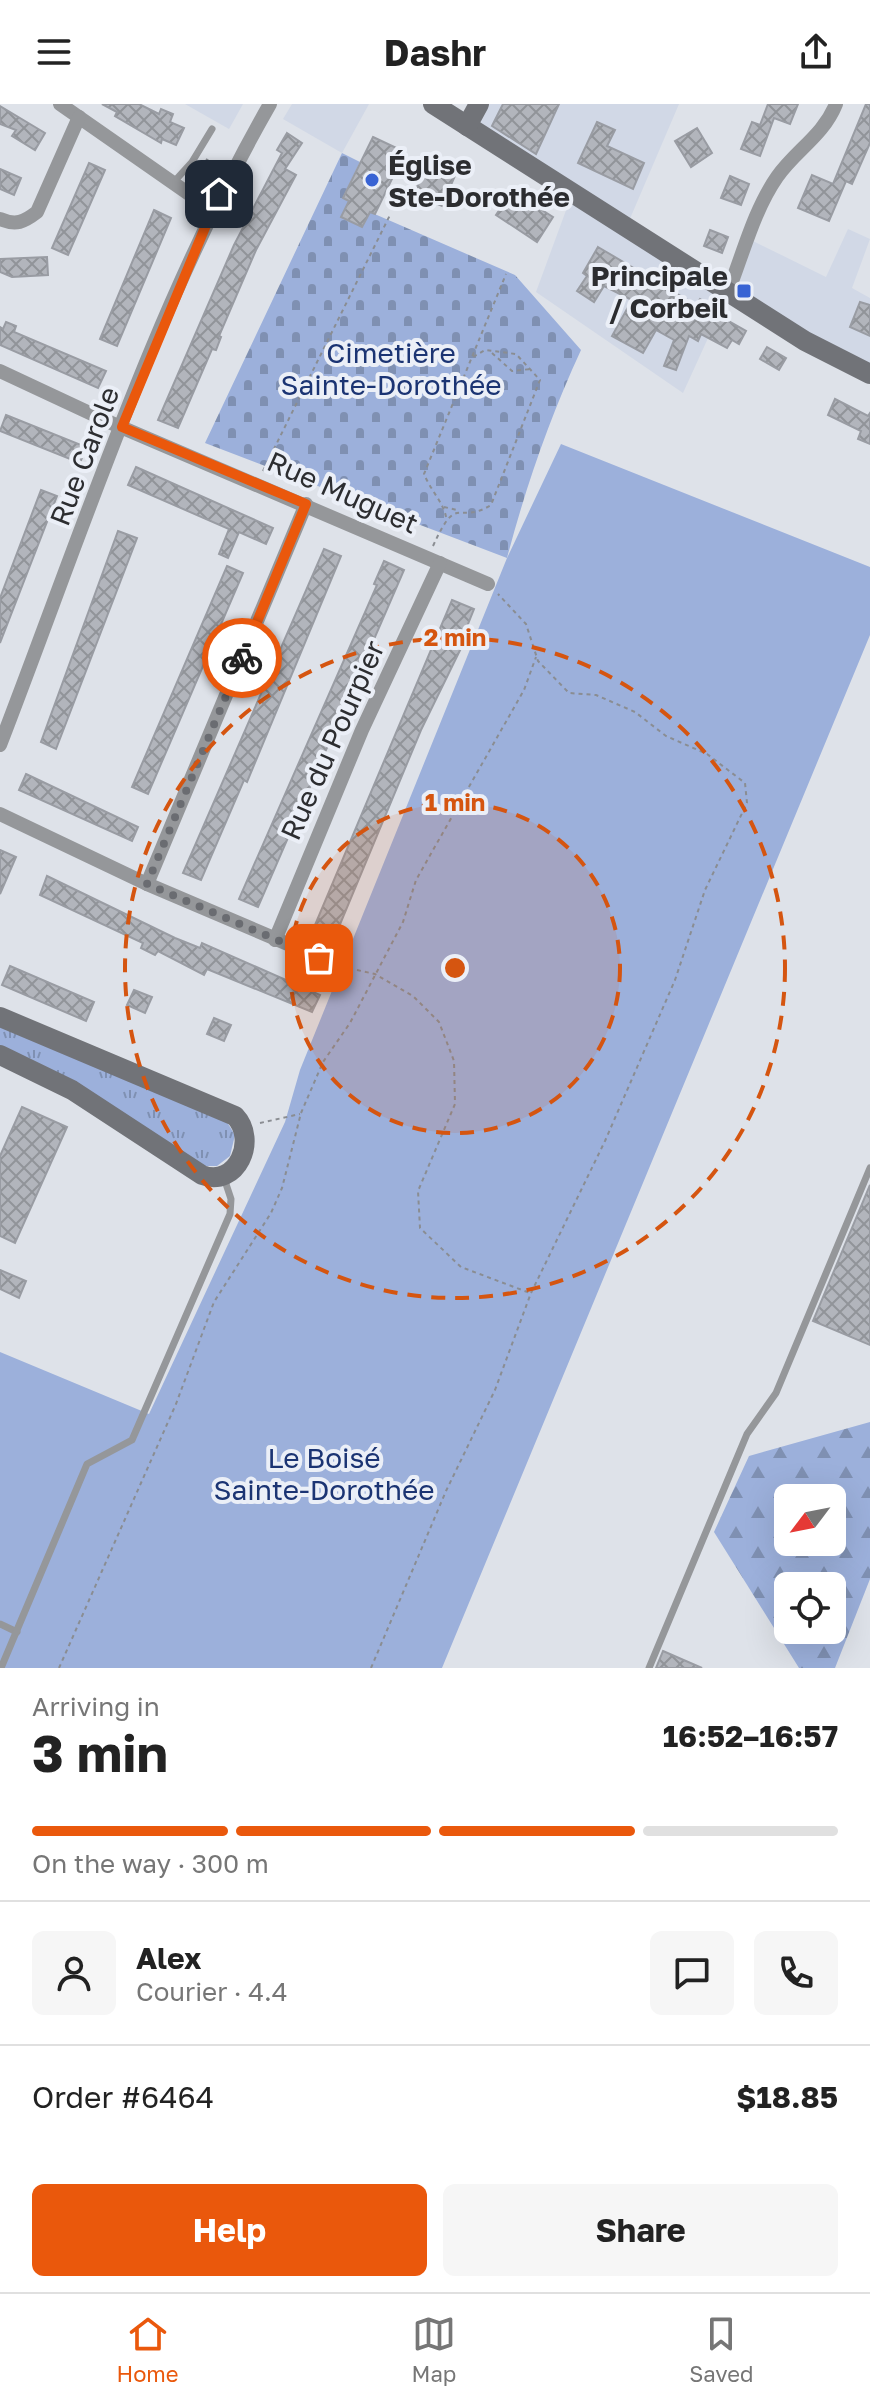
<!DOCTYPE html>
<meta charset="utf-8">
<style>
:root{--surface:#fff;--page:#f6f6f6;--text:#222;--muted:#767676;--line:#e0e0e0;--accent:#ea580c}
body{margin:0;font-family:"Golos Text",sans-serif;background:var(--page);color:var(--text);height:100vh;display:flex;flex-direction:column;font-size:30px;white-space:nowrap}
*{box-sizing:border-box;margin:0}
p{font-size:26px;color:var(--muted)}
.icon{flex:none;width:44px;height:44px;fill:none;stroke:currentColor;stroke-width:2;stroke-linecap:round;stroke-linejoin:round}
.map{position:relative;height:1564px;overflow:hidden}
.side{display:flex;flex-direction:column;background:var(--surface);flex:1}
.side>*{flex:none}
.needle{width:52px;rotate:238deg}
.tools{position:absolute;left:774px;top:1380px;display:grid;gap:16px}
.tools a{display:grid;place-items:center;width:72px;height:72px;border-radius:12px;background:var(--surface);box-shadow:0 8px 32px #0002;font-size:40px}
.pin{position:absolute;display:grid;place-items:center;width:68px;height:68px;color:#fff;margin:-34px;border-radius:16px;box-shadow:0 4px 12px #0006}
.courier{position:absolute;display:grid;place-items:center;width:80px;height:80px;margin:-40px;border:6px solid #ea580c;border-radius:50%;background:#fff;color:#222;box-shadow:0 2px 10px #0007}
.overview em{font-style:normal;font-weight:700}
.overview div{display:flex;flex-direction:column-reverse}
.overview{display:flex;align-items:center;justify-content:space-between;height:136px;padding:0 32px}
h1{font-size:52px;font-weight:700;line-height:60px}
.bar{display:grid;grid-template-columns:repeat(4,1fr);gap:12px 8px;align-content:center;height:96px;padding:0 32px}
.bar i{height:10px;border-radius:6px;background:var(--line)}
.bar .active{background:var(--accent)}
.bar p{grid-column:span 4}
.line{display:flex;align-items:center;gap:20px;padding:0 32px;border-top:2px solid var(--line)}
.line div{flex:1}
.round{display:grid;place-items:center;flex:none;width:84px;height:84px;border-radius:12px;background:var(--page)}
.action{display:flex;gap:16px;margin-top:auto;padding:16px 32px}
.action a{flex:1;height:92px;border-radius:12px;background:var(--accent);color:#fff;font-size:32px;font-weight:700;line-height:92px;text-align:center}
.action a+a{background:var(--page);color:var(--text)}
header{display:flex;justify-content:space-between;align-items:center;height:104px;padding:0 32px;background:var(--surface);font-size:36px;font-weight:700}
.dock{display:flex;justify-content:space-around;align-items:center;height:112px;border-top:2px solid var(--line);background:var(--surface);font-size:22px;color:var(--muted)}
.dock a{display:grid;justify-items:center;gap:4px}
.dock .active{color:var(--accent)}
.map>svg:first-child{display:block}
</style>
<header><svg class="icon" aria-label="menu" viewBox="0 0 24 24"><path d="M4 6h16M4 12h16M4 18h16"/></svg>Dashr<svg class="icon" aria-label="share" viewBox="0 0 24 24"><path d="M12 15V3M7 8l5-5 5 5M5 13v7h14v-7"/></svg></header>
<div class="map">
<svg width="870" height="1564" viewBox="0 0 870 1564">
<defs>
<pattern id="grass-tufts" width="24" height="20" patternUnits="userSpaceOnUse" patternTransform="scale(2)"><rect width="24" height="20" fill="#9cb0db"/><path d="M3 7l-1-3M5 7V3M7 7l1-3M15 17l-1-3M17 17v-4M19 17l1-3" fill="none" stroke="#7f90b2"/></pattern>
<pattern id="forest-firs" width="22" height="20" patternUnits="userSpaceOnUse" patternTransform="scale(2)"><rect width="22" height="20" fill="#9cb0db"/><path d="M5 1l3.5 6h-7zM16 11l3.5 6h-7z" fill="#7f90b2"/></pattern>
<pattern id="cemetery-stones" width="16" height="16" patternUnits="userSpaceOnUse" patternTransform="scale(2)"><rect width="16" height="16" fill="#9cb0db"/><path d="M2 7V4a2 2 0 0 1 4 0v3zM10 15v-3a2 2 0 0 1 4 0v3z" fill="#7f90b2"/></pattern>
<pattern id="building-cross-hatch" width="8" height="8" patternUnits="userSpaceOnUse" patternTransform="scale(2)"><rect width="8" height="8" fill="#b2b5bc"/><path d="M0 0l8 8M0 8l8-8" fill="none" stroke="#919499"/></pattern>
</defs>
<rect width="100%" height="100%" fill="#dee2e9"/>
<!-- built -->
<g fill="#d1d8e6">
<polygon points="185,0 243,0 229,25"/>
<polygon points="292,0 369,0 342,49 283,15"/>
<polygon points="479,0 679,0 626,124 728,188 749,135 826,173 848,125 870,135 852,184 870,194 870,270 729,188 683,289 536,188 572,90 467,22"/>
</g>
<!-- grass -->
<polygon fill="url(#grass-tufts)" points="0,921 227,1018 235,1031 230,1052 217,1062 203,1062 0,943"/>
<!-- forest -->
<path fill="url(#forest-firs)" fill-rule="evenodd" d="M870,1318v157l-35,89h-36l-85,-136 35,-76zM788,1394h44v44h-44zM788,1482h44v44h-44z"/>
<!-- cemetery -->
<path fill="url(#cemetery-stones)" d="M342,49l18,9 -17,35 6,4 -7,16 20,10 8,-15 145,63 66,75c-31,67 -55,136 -74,208l-302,-115z"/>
<!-- green -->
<polygon fill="#9cb0db" points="561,340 870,463 870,531 442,1564 0,1564 0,1248 149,1310 285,1018 300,966 507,454"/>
<!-- building -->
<g fill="url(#building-cross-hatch)" stroke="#999ca3" stroke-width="2">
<polygon points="102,0 139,0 159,10 161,5 173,10 170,18 184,24 176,41 162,35 161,39 115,12 117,8"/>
<polygon points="503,0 559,0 536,50 492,22"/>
<polygon points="768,0 798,0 790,20 774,14 760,52 741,45 752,18 760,21"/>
<polygon points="866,0 870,0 870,39 852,80 846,77 829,117 798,104 812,71 833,80"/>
<polygon points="0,2 45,29 35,46 12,32 16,26 0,20"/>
<polygon points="597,18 615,26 607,42 644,59 633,85 578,59"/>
<polygon points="697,24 712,49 691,63 675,37"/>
<polygon points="287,29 302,39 285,65 296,71 256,146 219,232 221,233 216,246 212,245 178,324 158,316 234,141 282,49 277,46"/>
<polygon points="373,33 405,48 375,110 370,108 362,123 341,113 349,97 343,94"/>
<polygon points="429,55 457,67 442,102 414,90"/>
<polygon points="89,59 105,66 68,151 52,144"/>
<polygon points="0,65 21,74 14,91 0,85"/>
<polygon points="730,72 749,80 741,101 721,94"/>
<polygon points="512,87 553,113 537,138 496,111"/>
<polygon points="154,106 171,114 117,242 100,235"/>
<polygon points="710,126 728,133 722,149 704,142"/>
<polygon points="598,143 696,201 700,195 713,203 711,207 746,227 739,240 732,236 727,244 701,230 698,237 689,232 676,266 664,262 674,236 656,226 643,249 612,232 632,196 604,182 594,198 577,187 587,172 583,169"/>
<polygon points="47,153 48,171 12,173 0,168 0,155"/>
<polygon points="860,198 870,201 870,232 850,223"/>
<polygon points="6,218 16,222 14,228 106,267 98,284 0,241 0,223 3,225"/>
<polygon points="767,243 786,254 779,266 760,255"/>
<polygon points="835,295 868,312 870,309 870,340 858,335 861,327 828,311"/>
<polygon points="6,311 86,343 80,359 0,327"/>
<polygon points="136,363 273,424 266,440 239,428 228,454 219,450 229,425 128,381"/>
<polygon points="41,386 57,392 0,539 0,494"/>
<polygon points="118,427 137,434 56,645 41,638"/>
<polygon points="324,445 341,452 247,678 244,676 201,776 183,769"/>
<polygon points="384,457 404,466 258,803 239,795 377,481 374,480"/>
<polygon points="227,462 243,469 148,690 132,683"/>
<polygon points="452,496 474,505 462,535 465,536 421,626 336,830 315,821"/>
<polygon points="26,670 138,723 132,737 19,686"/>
<polygon points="0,746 16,753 0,790"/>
<polygon points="47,772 175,834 200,844 202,839 320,891 312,908 207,865 204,871 158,847 155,851 141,844 143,839 40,791"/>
<polygon points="10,862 94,898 86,917 2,881"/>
<polygon points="134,886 152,893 145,909 127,901"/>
<polygon points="214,914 231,921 224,937 207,930"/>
<polygon points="22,1003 67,1023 15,1139 0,1132 0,1052"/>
<polygon points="870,1081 870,1241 813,1217"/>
<polygon points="0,1166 26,1177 19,1194 0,1185"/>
<polygon points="663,1547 679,1554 702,1564 656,1564"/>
</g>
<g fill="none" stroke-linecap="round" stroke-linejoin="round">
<!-- path -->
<g stroke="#8a8d92" stroke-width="2" stroke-dasharray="4 4" stroke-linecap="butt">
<polyline points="206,55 215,61"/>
<polyline points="492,249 512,267 531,265"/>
<polyline points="263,367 391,109"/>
<polyline points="444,403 457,406"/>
<path d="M446,413c-2,-13 -16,-28 -22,-43l82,-200"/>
<path d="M433,442c25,-55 24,-20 58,-41l49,-125 -24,-26 -31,-4 -12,7"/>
<polyline points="357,866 375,870 413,892 439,918 454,957 455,1000 418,1087 420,1124 461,1163 530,1189"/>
<polyline points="260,1019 300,1010"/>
<polyline points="59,1564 176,1300 214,1198 271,1109 282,1084 301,1009 323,958 350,919 403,818 416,776 524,586 536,553"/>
<polyline points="371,1564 446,1387 495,1286 531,1189 605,1037 675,876 705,786 747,699 745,679 707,650 666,632 635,608 596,591 569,589 538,557 526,520 498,490"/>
</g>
<!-- lane -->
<g stroke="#95979a" stroke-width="7">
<polyline points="172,80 192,58 212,25"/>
<polyline points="0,1520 17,1528"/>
<polyline points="1,1564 87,1360 132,1336 230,1110 231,1095 224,1074"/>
<polyline points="649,1564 747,1330 776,1289 870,1064"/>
</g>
<!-- street -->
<g stroke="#95979a" stroke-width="14">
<polyline points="60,0 212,106"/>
<path d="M0,115c16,7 24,3 37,-7l42,-95"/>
<path d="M728,188c15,-38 26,-82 49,-115 19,-27 46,-41 59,-73"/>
<polyline points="0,267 109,318 488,480"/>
<path d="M0,641c83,-215 155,-440 270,-641"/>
<polyline points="0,710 147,780 342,863"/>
<polyline points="147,780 306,400"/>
<polyline points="275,836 362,626 440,459"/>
</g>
<!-- secondary -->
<g stroke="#717378" stroke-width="20">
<polyline points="433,0 805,237 870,270"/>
<polyline points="467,22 479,0"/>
<path d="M0,913l235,99c23,24 2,72 -33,59l-130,-85 -72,-35"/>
</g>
</g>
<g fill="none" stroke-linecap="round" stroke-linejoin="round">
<!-- done -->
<polyline stroke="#6a6c71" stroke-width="8" stroke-dasharray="0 14.4" points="242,554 147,780 319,854"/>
<!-- route -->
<polyline stroke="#ea580c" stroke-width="10" points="219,90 122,323 306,400 242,554"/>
</g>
<!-- distance rings -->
<circle cx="455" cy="864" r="165" fill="#d55510" fill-opacity=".12"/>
<g fill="none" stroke="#d55510" stroke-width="4" stroke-dasharray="14 10">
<circle cx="455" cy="864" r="165"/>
<circle cx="455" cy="864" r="330"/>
</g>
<!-- markers -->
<g fill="#3863d4" stroke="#ebeff7" stroke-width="3">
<circle cx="372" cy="76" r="8"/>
<rect x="736" y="179" width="16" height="16" rx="4"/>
</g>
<g text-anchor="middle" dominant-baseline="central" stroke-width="8" stroke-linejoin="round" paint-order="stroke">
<!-- poi labels -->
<g font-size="28" font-weight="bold" fill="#2c2d30" stroke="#ebeff7" text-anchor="start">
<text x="388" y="60">Église<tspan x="388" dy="32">Ste-Dorothée</tspan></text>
<text x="728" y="171" text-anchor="end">Principale<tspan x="728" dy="32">/ Corbeil</tspan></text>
</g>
<!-- park labels -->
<g font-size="28" fill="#1b3473" stroke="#ebeff7">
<text x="391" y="248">Cimetière<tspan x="391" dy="32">Sainte-Dorothée</tspan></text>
<text x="324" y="1353">Le Boisé<tspan x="324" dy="32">Sainte-Dorothée</tspan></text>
</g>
<!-- street labels -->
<g font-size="28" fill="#2c2d30" stroke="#ebeff7">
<text transform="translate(84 352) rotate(-69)">Rue Carole</text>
<text transform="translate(343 388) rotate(24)">Rue Muguet</text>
<text transform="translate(332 636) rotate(-66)">Rue du Pourpier</text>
</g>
</g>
<circle cx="455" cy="864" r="12" fill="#d55510" stroke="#ebeff7" stroke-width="4"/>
<g font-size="24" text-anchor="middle" font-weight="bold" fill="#d55510" stroke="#ebeff7" stroke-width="8" stroke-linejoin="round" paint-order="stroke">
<text x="455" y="542">2 min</text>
<text x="455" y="707">1 min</text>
</g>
</svg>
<div class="tools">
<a><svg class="needle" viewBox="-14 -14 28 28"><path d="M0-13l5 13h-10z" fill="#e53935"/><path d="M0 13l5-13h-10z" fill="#767676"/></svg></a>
<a><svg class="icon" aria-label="locate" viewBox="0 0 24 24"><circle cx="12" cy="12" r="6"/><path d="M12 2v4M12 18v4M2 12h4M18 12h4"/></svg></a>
</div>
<div class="pin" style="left:319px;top:854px;background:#ea580c"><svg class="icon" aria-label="bag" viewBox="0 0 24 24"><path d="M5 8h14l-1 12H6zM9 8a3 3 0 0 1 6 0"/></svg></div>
<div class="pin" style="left:219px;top:90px;background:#1f2937"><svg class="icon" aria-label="home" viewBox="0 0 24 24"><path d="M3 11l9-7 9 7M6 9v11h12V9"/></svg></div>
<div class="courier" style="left:242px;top:554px"><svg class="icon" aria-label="bike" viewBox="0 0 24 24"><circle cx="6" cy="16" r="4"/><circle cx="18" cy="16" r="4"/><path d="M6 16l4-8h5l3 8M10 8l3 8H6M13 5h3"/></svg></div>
</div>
<section class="side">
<div class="overview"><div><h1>3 min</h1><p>Arriving in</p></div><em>16:52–16:57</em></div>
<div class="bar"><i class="active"></i><i class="active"></i><i class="active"></i><i></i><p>On the way · 300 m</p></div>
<div class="line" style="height:144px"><a class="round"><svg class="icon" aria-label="person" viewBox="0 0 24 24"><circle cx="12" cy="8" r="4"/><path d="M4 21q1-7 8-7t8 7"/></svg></a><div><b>Alex</b><p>Courier · 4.4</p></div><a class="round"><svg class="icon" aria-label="chat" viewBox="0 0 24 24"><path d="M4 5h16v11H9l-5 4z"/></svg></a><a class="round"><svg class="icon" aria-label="phone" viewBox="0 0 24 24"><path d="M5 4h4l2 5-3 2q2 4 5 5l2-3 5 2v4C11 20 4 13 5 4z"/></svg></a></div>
<div class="line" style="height:104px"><div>Order #6464</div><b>$18.85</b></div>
<div class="action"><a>Help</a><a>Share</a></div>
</section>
<nav class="dock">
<a class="active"><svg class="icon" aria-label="home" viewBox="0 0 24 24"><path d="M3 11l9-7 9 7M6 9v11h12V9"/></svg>Home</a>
<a><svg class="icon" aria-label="map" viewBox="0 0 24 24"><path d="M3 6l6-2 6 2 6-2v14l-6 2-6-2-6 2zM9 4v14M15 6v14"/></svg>Map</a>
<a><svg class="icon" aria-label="saved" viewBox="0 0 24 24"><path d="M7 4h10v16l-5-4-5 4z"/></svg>Saved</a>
</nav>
